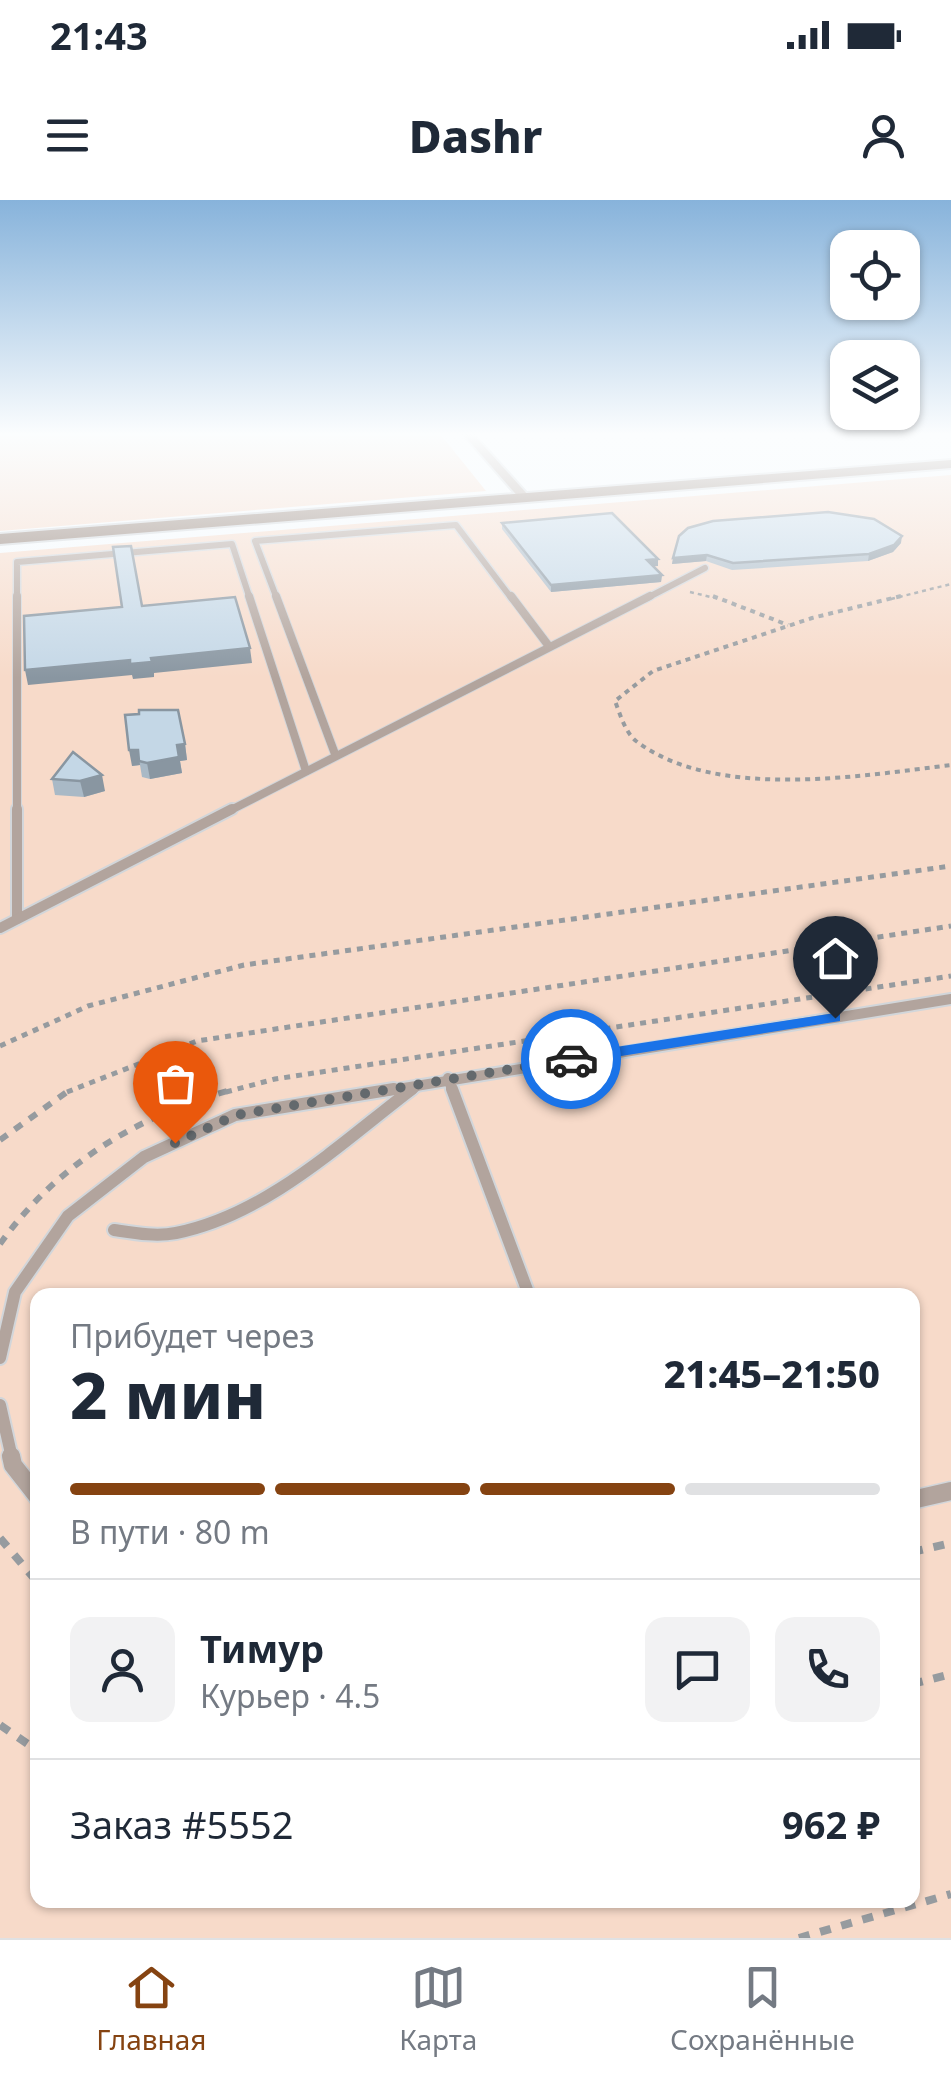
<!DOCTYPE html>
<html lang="ru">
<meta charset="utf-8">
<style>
:root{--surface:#fff;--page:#f2f2f3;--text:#1f2937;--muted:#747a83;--line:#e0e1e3;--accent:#854311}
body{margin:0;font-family:"Noto Sans",sans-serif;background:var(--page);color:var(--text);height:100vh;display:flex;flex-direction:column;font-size:38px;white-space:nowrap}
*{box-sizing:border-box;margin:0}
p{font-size:32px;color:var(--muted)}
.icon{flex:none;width:55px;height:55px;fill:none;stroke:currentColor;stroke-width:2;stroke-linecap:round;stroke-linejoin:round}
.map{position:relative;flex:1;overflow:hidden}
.sheet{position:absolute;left:30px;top:1088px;width:890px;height:620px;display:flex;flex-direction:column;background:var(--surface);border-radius:20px;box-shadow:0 2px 8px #0004}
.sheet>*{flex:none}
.tools{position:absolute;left:830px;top:30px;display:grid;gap:20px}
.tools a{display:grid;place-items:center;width:90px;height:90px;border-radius:20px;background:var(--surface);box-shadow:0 2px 8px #0004;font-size:50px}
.pin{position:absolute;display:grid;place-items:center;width:85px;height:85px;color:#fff;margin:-102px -42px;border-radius:50% 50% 50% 0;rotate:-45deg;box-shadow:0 0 10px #0007}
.pin .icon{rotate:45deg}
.courier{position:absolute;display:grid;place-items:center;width:100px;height:100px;margin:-50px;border:8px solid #1a73e8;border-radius:50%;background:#fff;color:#222;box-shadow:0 2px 12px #0007}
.head em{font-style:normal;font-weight:800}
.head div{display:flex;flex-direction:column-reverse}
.head{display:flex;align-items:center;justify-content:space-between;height:170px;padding:0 40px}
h1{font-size:65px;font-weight:800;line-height:75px}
.bar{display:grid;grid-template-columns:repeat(4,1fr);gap:15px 10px;align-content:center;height:120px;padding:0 40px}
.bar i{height:12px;border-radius:8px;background:var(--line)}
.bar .active{background:var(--accent)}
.bar p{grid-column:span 4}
.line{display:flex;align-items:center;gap:25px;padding:0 40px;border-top:2px solid var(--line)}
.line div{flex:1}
.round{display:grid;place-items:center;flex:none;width:105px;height:105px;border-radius:20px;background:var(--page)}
.status{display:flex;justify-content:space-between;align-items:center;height:70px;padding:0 50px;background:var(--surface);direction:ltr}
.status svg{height:28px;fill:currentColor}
header{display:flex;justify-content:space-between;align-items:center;height:130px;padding:0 40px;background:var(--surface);font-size:45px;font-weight:800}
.menu{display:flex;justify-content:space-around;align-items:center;height:140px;border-top:2px solid var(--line);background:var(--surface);font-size:28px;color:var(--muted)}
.menu a{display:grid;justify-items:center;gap:5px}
.menu .active{color:var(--accent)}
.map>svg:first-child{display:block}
</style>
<div class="status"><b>21:43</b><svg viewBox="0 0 49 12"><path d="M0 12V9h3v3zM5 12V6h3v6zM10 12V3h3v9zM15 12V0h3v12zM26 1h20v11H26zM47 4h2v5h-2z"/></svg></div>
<header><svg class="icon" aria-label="menu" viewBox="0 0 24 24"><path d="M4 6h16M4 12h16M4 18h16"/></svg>Dashr<svg class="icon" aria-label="person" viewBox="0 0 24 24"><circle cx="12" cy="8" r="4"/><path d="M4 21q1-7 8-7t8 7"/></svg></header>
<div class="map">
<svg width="951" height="1738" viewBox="0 0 951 1738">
<rect width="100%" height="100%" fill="#f6fafd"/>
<!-- green -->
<g fill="#f7dac9" fill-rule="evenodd">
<polygon points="0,235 441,235 486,291 0,331"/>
<path d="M951,275v1463h-951v-1385zM38,1095h874v605h-874z"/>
</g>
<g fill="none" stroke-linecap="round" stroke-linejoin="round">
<defs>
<g id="lane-far4">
<polyline points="17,399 17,362 232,344 250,399"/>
<polyline points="277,399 255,341 456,325 512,399"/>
<polyline points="645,399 705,368"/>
</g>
<g id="lane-far3">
<polyline points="17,396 17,612"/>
<polyline points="249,396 306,571"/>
<polyline points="276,396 335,554"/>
<polyline points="511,396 548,445"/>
<polyline points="227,612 650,396"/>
</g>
<g id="lane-far2">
<polyline points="17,609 17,719"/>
<polyline points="0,728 232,609"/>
<polyline points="448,878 453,892"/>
<polyline points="379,892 951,799"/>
<polyline points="409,892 418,885"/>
</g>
<g id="lane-far1">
<polyline points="452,889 529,1095"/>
<path d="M114,1030c20,3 42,7 62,3 90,-18 165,-90 236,-144"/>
<polyline points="0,1158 15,1092 68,1016 144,957 235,915 394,889"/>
<polyline points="0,1205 12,1258"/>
</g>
<g id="lane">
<polyline points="11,1256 13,1265 38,1297"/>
<polyline points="912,1300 951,1291"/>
</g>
<polygon id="street" points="464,235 474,235 529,296 529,300 521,300"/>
<polygon id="secondary" points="951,260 951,268 0,344 0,334"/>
</defs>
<!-- lane-far4 casing -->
<use href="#lane-far4" stroke="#d2d6da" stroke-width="9"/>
<!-- lane-far3 casing -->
<use href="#lane-far3" stroke="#d2d6da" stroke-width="10"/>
<!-- lane-far2 casing -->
<use href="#lane-far2" stroke="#d2d6da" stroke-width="14"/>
<!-- lane-far1 casing -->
<use href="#lane-far1" stroke="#d2d6da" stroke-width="16"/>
<!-- lane casing -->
<use href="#lane" stroke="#d2d6da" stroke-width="21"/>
<!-- street casing -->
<use href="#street" stroke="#d2d6da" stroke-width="4"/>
<!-- secondary casing -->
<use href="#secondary" stroke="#d2d6da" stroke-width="4"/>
<!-- path-far4 -->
<g stroke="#969b9f" stroke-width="2.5" stroke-dasharray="4 4" stroke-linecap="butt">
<polyline points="690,392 719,399"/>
<polyline points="891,399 951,384"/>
</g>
<!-- path-far3 -->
<g stroke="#969b9f" stroke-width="4" stroke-dasharray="5 5" stroke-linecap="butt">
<polyline points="713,396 788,425"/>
<path d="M901,396l-89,22 -159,53 -38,30c5,13 10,31 21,40 79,60 224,35 315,24"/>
</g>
<!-- path-far2 -->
<g stroke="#969b9f" stroke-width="5" stroke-dasharray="6 6" stroke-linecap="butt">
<polyline points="0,846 88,806 244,765 951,666"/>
<polyline points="67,892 197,841 951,726"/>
<polyline points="226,892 275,879 951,776"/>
</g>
<!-- path-far1 -->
<g stroke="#969b9f" stroke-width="6" stroke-dasharray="9 9" stroke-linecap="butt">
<polyline points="0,940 71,889"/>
<path d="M0,1044c58,-81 140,-130 235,-155"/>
</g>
<!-- path -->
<g stroke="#969b9f" stroke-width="8" stroke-dasharray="11 11" stroke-linecap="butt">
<polyline points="0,1338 38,1383"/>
<polyline points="912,1352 951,1343"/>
<polyline points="912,1484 951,1474"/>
<polyline points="0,1525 38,1551"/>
<polyline points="799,1738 951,1694"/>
</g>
<!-- lane-far4 -->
<use href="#lane-far4" stroke="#b2a49d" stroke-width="6"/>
<!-- lane-far3 -->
<use href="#lane-far3" stroke="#b2a49d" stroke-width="8"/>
<!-- lane-far2 -->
<use href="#lane-far2" stroke="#b2a49d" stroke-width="10"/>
<!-- lane-far1 -->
<use href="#lane-far1" stroke="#b2a49d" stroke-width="12"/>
<!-- lane -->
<use href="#lane" stroke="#b2a49d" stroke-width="18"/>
<!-- street -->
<use href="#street" fill="#b2a49d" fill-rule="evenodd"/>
<!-- secondary -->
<use href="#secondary" fill="#8f7c71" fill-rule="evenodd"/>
</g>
<!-- wall -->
<g fill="#a9b9c6">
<polygon points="502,323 658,359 658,366 653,366 662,375 661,382 551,392 502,329"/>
<polygon points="679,336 901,343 893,352 868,361 732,370 706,361 672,364"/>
<polygon points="139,514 185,544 187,560 180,561 182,573 150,579 142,577 140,565 132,566"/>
<polygon points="73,552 105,591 84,597 55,595 52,579"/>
</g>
<!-- shaded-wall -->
<g fill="#8996a1">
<polygon points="902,336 901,343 893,352 868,361 869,354"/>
<polygon points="707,355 706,361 672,364 673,358"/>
<polygon points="658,359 658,366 646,367 647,360"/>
<polygon points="662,375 661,382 551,392 551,385"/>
<polygon points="250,448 252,463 154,473 154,477 133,479 132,475 28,485 25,470"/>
<polygon points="185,544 187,560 180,561 182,573 150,579 147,563 177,545"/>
<polygon points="129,550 138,550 140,565 132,566"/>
<polygon points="102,575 105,591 84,597 80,581"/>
</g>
<!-- building -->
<g fill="#c4d7e6" stroke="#8996a1" stroke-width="2.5">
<polygon points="828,312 874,319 902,336 894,345 869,354 733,363 707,355 673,358 679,336 688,328 713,321"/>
<polygon points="612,313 658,359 647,360 662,375 551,385 502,323"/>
<polygon points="131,346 142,406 235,397 250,448 151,458 152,462 130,464 130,460 25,470 24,416 122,407 113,347"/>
<polygon points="139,510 178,510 185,544 177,545 179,557 147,563 139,561 138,550 129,550 125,515 139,514"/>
<polygon points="73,552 102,575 80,581 52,579"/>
</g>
<!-- sky -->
<linearGradient id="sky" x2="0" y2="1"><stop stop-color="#87b3db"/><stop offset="0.49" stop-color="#fbfdfe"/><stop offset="1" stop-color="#fbfdfe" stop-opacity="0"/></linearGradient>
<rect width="951" height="478" fill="url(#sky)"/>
<!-- route -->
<polygon fill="#1a73e8" points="835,813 840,814 840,821 571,864 563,859 571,854"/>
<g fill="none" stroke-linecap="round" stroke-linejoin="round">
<!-- done -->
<polyline stroke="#63696d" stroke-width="10" stroke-dasharray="0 18" points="175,943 236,915 571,859"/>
</g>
</svg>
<div class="tools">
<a><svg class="icon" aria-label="locate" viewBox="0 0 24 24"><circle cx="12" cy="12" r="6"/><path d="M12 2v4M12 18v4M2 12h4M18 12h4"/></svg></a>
<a><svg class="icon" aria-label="layers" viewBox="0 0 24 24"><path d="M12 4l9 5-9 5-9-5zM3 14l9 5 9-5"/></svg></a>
</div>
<div class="pin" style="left:175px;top:943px;background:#ea580c"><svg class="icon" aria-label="bag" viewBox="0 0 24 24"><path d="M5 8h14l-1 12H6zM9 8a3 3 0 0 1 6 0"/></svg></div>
<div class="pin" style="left:835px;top:818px;background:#1f2937"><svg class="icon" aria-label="home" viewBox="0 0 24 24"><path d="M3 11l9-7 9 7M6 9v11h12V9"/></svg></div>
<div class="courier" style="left:571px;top:859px"><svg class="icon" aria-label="car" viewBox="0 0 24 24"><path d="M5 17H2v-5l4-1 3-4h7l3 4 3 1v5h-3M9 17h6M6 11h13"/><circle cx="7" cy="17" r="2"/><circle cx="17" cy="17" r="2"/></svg></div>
<section class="sheet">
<div class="head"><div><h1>2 мин</h1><p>Прибудет через</p></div><em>21:45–21:50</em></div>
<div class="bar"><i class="active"></i><i class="active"></i><i class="active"></i><i></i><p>В пути · 80 m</p></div>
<div class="line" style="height:180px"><a class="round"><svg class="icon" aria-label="person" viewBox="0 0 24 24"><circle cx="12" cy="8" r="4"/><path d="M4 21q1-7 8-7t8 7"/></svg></a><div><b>Тимур</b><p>Курьер · 4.5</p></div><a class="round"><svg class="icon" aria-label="chat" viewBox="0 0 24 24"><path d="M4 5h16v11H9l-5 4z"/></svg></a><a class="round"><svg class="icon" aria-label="phone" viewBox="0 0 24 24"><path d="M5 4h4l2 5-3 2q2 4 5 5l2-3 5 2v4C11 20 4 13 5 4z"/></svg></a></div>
<div class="line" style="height:130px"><div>Заказ #5552</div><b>962 ₽</b></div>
</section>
</div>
<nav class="menu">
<a class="active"><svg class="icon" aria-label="home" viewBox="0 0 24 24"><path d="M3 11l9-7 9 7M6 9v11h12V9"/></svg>Главная</a>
<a><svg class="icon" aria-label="map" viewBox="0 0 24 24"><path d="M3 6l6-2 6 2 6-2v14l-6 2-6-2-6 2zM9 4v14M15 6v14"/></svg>Карта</a>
<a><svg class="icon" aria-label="saved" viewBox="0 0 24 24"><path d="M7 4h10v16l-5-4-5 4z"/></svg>Сохранённые</a>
</nav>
